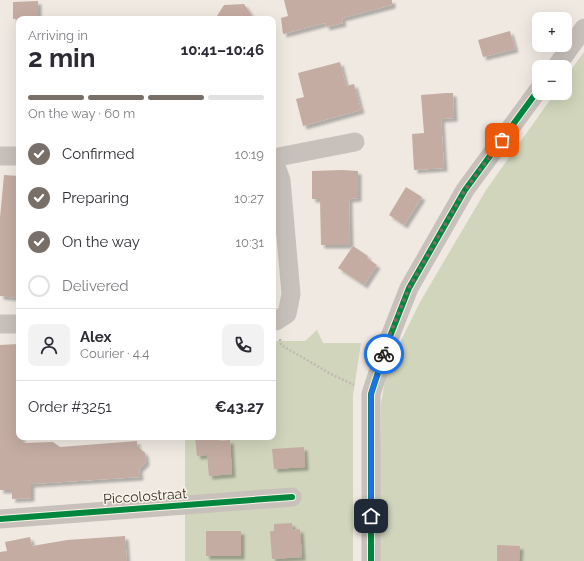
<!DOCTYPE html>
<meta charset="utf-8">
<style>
:root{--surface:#fff;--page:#f2f2f3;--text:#2b2b33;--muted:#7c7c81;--line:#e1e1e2;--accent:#796f69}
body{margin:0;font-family:Raleway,sans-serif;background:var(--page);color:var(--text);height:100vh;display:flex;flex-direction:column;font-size:15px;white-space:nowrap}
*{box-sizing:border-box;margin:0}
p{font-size:13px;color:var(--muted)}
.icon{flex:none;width:22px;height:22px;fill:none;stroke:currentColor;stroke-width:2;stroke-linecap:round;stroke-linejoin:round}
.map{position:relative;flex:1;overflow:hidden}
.side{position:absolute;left:16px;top:16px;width:260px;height:424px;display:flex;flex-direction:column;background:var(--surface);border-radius:8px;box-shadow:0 4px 16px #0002}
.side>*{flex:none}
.controls{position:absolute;left:532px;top:12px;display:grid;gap:8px}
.controls a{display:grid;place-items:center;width:40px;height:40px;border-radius:8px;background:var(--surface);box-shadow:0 4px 16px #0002;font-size:20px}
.pin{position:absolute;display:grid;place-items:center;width:34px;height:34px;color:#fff;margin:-17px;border-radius:8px;box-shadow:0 2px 6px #0006}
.courier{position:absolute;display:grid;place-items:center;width:40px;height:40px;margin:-20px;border:3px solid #1a73e8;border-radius:50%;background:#fff;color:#222;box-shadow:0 1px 5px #0007}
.overview em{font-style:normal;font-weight:700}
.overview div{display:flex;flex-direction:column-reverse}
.overview{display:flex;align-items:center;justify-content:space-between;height:68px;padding:0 12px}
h1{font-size:26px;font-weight:700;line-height:30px}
.bar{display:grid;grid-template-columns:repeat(4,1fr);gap:6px 4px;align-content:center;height:48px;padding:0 12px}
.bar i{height:5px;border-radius:3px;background:var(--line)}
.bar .selected{background:var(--accent)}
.bar p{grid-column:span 4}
.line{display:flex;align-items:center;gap:10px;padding:0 12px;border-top:1px solid var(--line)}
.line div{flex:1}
.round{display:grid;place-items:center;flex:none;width:42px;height:42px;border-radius:8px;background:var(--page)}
ol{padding:0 12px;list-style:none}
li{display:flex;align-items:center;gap:12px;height:44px}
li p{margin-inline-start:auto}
li .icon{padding:4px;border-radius:50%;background:var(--accent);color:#fff;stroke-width:4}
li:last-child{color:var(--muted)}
li i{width:22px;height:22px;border:2px solid var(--line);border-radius:50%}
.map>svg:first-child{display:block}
</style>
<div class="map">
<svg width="584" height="561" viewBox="0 0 584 561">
<defs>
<filter id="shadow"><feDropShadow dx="3.5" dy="3.5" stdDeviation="1" flood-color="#0004"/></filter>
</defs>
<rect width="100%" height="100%" fill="#efe9e2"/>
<!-- green -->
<g fill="#d0d5bb">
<polygon points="584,52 584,561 380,561 380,449 381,403 387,369 420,302 486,190 555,93 565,93 565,78"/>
<polygon points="317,330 323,343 361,343 353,395 353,561 185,561 185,437 273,437 273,341 305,341"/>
</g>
<!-- building -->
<g fill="#c4aca2" filter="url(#shadow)">
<polygon points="284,0 392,0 392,5 342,18 343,23 326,27 325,23 283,34 281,18 288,16"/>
<polygon points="38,1 38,19 13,19 13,2"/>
<polygon points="244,4 254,19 215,19 224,5"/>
<polygon points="510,31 515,49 483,57 478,40"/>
<polygon points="340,62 346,86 354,84 361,110 303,126 296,99 304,97 298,73"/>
<polygon points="446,93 453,93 454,118 441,119 444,168 414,170 412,134 424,133 421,95"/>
<polygon points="342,170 358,171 358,198 349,199 350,245 321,245 320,199 312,199 312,171"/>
<polygon points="4,175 19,176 19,298 0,296 0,218"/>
<polygon points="406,187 422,197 404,225 389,215"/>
<polygon points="353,246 368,256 367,258 377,265 364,285 338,268"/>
<polygon points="18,344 19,437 22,437 22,443 53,442 60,447 137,441 137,446 145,453 146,462 139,469 140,477 31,484 31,498 12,499 12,490 0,490 0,345"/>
<polygon points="195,437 218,437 219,441 230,440 232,474 209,476 207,455 197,456"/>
<polygon points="304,447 305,467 274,469 272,449"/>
<polygon points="292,523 293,530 300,529 302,557 272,559 270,531 274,531 274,524"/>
<rect x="206" y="531" width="35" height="25"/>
<polygon points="125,536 127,561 0,561 0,552 7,551 5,542 30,537 32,546 67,540"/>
<polygon points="497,545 520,546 519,561 497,561"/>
</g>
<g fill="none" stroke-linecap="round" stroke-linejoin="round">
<!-- path -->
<polyline stroke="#c1b9b3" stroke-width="2.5" stroke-dasharray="2 2" stroke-linecap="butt" points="280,339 281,345 331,374 354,385"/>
<!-- minor -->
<g stroke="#c8c1bb" stroke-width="19">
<polyline points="556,67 584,28"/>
<polyline points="0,156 19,156"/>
<polyline points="273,158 281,180 291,294 287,314 276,321 273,321"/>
<polyline points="273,158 355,142"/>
<polyline points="0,324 19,324"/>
<polyline points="0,519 292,497"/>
<polyline points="371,561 371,394 389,339 409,288 465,190 539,89"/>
</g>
<defs>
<g id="cycleway">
<polyline points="0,519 292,497"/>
<polyline points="371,561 371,394 389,339 409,288 465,190 539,89"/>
</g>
</defs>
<!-- cycleway casing -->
<use href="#cycleway" stroke="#fbf4ea" stroke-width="8"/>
<!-- cycleway -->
<use href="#cycleway" stroke="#00873e" stroke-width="6"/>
</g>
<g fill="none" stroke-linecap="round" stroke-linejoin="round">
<!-- done -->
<polyline stroke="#796f69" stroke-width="4" stroke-dasharray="0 7.2" points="384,354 388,339 409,288 465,190 502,140"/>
<!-- route -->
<polyline stroke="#1a73e8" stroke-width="5" points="371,516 371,394 384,354"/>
</g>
<g text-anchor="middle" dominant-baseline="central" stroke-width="3" stroke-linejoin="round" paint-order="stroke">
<!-- street labels -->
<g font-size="14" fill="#3a2e28" stroke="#fbf4ea">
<text transform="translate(145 496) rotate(-4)">Piccolostraat</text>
</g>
</g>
</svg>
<div class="controls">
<a>+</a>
<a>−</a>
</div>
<div class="pin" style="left:502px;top:140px;background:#ea580c"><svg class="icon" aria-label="bag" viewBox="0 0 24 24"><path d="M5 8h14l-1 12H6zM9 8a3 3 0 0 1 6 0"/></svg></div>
<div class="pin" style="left:371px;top:516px;background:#1f2937"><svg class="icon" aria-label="home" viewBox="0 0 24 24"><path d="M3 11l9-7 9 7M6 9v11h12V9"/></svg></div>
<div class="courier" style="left:384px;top:354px"><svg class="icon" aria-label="bike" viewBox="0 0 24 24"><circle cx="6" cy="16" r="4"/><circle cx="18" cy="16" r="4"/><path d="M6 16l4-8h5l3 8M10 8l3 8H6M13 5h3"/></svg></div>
<section class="side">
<div class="overview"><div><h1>2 min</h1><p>Arriving in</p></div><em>10:41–10:46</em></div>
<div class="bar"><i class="selected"></i><i class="selected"></i><i class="selected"></i><i></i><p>On the way · 60 m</p></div>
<ol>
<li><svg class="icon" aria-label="check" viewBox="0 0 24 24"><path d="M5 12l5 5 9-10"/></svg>Confirmed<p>10:19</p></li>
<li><svg class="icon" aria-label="check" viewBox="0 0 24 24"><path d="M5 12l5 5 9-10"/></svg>Preparing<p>10:27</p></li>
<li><svg class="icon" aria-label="check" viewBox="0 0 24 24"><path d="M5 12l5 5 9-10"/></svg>On the way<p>10:31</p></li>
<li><i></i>Delivered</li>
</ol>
<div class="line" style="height:72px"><a class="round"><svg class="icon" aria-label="person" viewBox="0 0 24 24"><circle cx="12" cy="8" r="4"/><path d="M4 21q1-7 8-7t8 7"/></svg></a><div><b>Alex</b><p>Courier · 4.4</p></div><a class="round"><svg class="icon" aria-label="phone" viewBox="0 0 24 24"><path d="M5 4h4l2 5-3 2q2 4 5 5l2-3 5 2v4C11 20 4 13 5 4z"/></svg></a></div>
<div class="line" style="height:52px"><div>Order #3251</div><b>€43.27</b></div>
</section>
</div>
